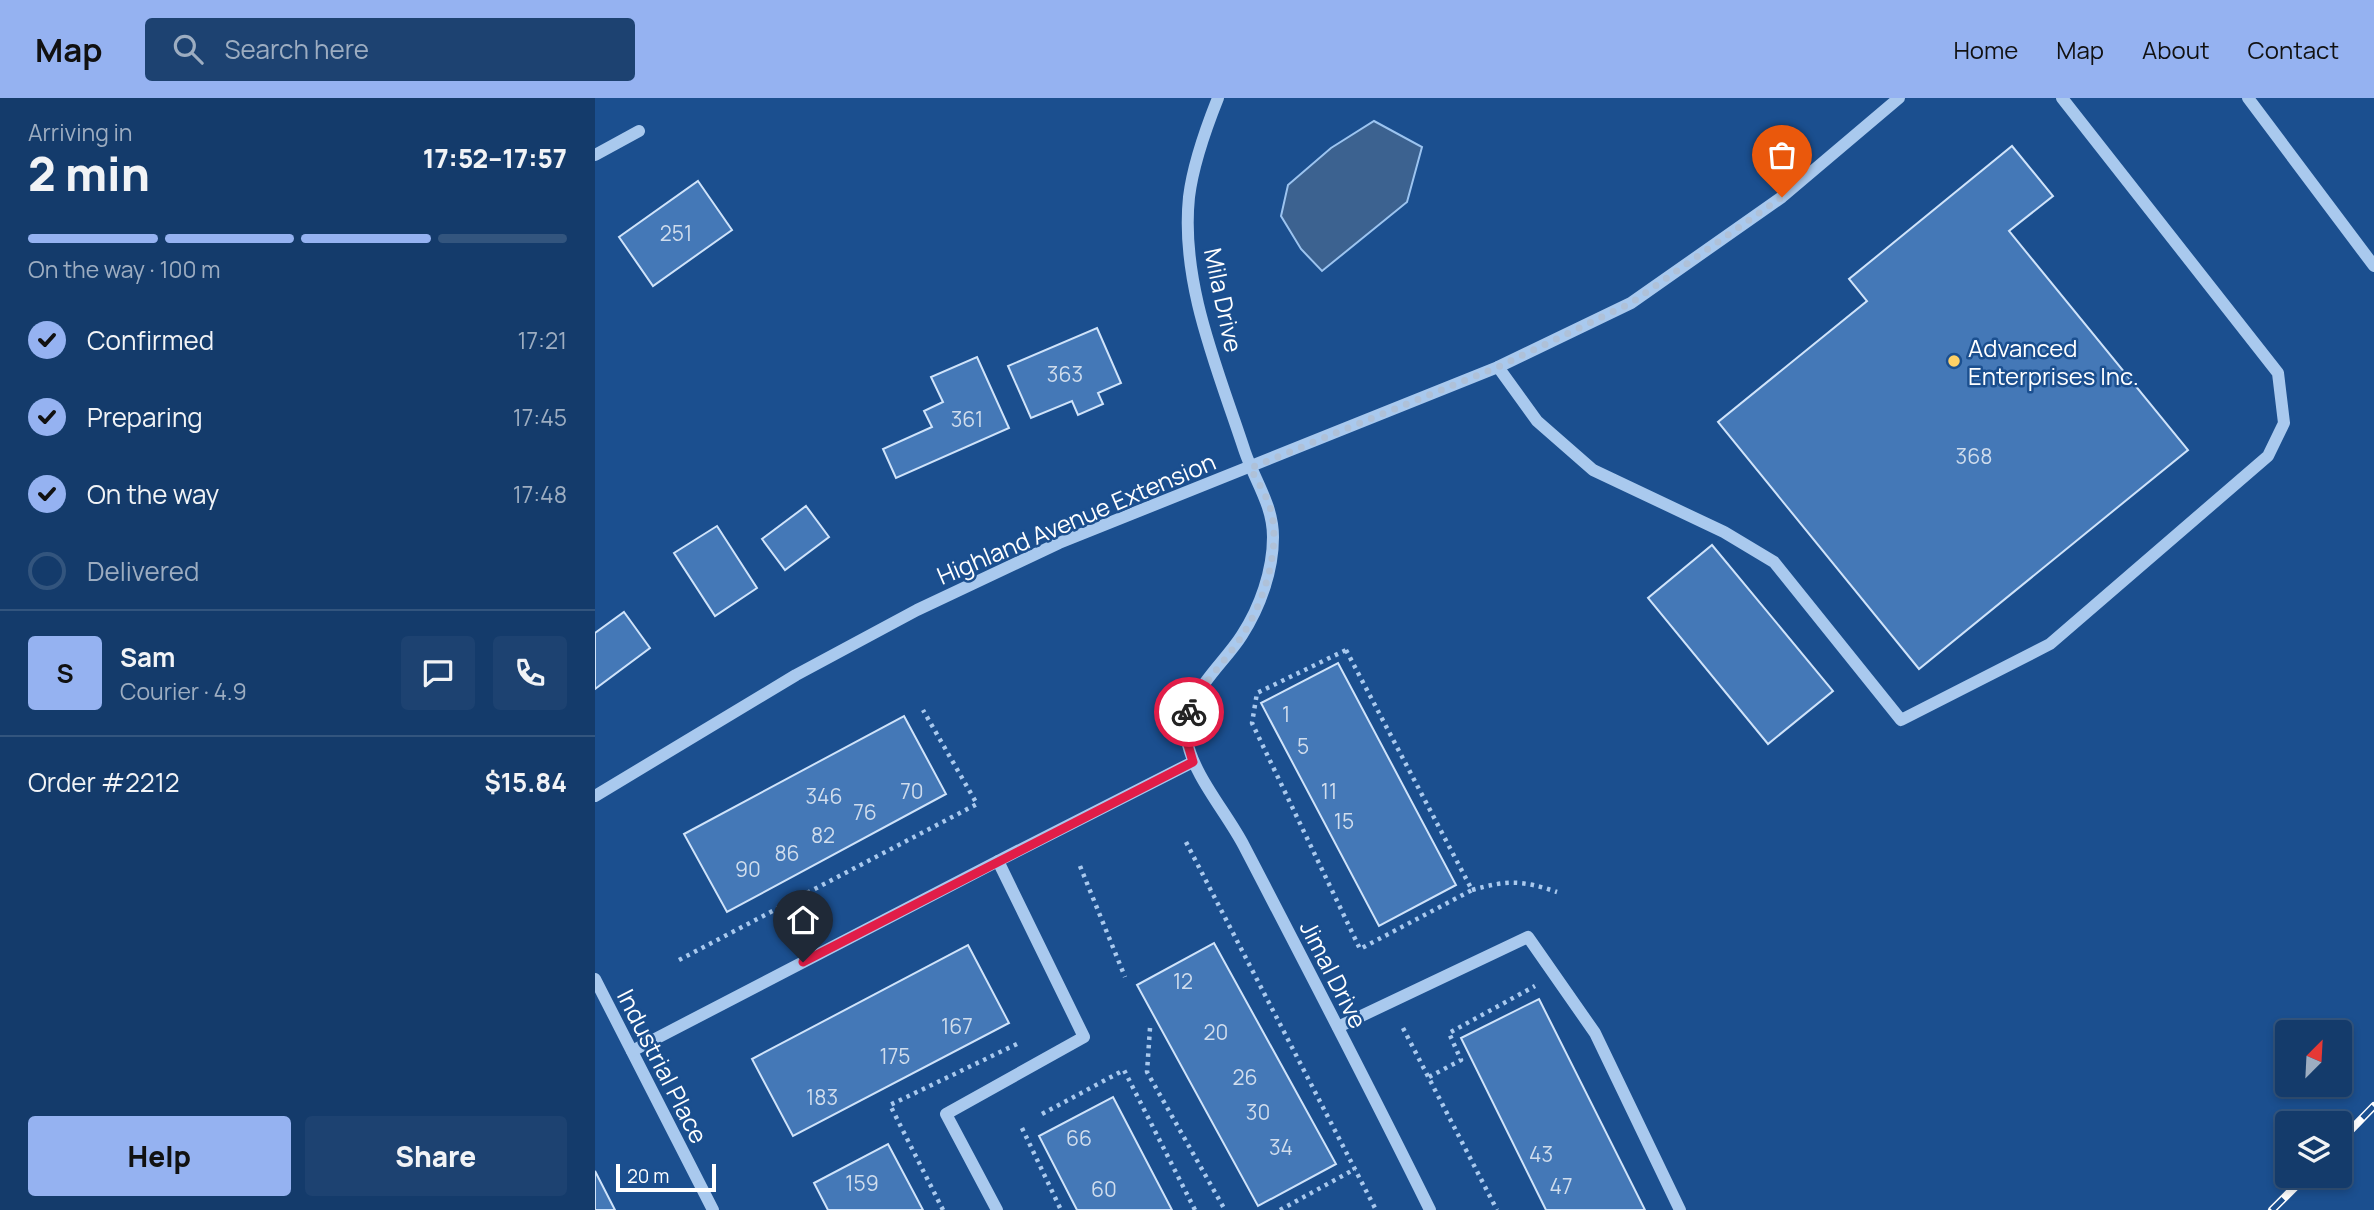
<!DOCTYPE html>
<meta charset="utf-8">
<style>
:root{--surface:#143b6b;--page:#1d4271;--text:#f1f3f6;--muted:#9dadc1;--line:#33557e;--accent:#95b2f1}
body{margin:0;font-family:Manrope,sans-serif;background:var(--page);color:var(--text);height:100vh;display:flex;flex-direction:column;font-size:26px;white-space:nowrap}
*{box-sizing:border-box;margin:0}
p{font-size:23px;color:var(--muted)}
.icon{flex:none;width:38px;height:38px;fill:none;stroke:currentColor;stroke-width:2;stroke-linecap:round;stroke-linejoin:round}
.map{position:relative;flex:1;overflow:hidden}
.panel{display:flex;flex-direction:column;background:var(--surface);width:595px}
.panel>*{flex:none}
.needle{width:46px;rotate:24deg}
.tools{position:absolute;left:1680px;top:922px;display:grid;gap:14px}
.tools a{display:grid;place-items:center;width:77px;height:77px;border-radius:7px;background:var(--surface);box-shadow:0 4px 10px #0003,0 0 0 2px var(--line);font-size:35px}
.scale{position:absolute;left:21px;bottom:18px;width:100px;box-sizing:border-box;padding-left:7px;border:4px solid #fff;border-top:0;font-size:19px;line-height:24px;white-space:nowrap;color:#fff;-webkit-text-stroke:5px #1b4f8f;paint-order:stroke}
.pin{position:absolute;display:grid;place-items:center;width:60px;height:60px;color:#fff;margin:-72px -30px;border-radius:50% 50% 50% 0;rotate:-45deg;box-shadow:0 0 7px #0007}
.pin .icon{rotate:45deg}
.courier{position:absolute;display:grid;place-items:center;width:70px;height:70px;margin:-35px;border:5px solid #e11d48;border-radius:50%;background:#fff;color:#222;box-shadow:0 2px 9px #0007}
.headline em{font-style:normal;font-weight:800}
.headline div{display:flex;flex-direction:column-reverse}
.headline{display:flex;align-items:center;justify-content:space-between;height:119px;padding:0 28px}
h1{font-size:46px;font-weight:800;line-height:52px}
.bar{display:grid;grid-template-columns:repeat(4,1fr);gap:10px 7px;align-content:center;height:84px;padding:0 28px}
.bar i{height:9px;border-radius:5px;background:var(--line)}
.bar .active{background:var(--accent)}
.bar p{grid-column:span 4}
.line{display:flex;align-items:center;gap:18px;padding:0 28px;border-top:2px solid var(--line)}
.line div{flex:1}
.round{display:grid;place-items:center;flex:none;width:74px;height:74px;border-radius:7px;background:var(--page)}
ol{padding:0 28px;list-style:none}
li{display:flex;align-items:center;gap:21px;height:77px}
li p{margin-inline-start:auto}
li .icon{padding:7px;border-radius:50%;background:var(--accent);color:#111;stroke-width:4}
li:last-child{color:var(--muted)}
li i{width:38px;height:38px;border:4px solid var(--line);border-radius:50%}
.action{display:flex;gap:14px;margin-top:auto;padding:14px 28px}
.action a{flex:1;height:80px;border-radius:7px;background:var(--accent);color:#111;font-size:28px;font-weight:800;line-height:80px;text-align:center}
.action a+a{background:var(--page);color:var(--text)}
header{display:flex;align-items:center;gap:42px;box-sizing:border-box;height:98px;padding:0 35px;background:var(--accent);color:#111}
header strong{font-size:33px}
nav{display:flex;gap:38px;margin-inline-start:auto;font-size:24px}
.search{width:490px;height:63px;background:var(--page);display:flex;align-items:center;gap:18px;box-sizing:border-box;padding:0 24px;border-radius:7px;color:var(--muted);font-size:26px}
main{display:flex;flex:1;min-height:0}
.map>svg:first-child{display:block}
</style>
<header>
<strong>Map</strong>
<div class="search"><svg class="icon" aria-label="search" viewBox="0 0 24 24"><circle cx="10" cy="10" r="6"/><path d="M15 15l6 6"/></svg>Search here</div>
<nav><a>Home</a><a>Map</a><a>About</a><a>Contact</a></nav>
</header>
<main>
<section class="panel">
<div class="headline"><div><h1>2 min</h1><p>Arriving in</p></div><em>17:52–17:57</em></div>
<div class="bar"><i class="active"></i><i class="active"></i><i class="active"></i><i></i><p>On the way · 100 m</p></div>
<ol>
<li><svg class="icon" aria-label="check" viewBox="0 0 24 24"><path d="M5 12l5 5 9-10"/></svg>Confirmed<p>17:21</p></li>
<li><svg class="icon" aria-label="check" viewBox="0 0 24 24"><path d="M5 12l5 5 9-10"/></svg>Preparing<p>17:45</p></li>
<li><svg class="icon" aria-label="check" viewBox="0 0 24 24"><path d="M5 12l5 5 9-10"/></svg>On the way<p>17:48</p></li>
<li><i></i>Delivered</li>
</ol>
<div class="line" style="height:126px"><b class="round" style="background:var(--accent);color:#111">S</b><div><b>Sam</b><p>Courier · 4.9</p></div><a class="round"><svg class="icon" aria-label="chat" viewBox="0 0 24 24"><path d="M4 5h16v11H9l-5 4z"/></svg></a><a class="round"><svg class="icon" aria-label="phone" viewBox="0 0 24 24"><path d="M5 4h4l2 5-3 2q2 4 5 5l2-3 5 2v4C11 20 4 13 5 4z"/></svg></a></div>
<div class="line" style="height:91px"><div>Order #2212</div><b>$15.84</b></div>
<div class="action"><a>Help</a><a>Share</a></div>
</section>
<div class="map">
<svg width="1779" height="1112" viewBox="0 0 1779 1112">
<rect width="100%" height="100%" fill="#1b4f8f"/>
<!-- water -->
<polygon fill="#3c6290" stroke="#9cc4f0" stroke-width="2" points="779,23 827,49 812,104 727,173 706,151 686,118 693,87 736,50"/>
<!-- building -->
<g fill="#4478b7" stroke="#cfe3fa" stroke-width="2">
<polygon points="1417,48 1458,98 1414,133 1593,352 1324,571 1123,324 1272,203 1254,181"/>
<polygon points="103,83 137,132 58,188 24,139"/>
<polygon points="502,230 526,285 503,295 508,306 483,317 477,303 436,320 413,268"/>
<polygon points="382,259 414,330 301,380 288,351 337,329 329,313 348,304 336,279"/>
<polygon points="211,408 234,439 190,472 167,441"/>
<polygon points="122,428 162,490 120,518 79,455"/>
<polygon points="1117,447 1238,593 1173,646 1053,500"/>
<polygon points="29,514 55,550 0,591 0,535"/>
<polygon points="743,565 861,787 784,828 666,605"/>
<polygon points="309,618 351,696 132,814 89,736"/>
<polygon points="619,845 741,1066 663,1108 542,887"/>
<polygon points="373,847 414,925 198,1038 157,961"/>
<polygon points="944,901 1050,1112 951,1112 866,940"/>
<polygon points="518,999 577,1112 482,1112 444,1038"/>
<polygon points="293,1046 328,1112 233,1112 219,1085"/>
<polygon points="0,1073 20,1112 0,1112"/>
</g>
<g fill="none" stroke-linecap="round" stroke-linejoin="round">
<!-- path -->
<g stroke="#a9c9ee" stroke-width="4.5" stroke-dasharray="3.5 5" stroke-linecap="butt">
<polygon points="751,552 877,792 765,851 657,625 662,595"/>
<polyline points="591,744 781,1112"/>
<polyline points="485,768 530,879"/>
<path d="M877,792c35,-10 50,-10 85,2"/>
<polyline points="84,862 382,706 328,612"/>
<polyline points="555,930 552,974 630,1112"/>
<polyline points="808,930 902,1112"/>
<polyline points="834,979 866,962 854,935 940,888"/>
<polyline points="447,1016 529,972 600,1112"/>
<polyline points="427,1030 466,1112"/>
<polyline points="348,1112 295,1007 426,944"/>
<polyline points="685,1112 760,1071"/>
</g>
<!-- minor -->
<g stroke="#a9c9ee" stroke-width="12">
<path d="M623,0c-12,30 -25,66 -29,99 -9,87 30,175 56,255 10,29 28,53 28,85 0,34 -13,70 -31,98 -20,32 -63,63 -55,105 6,35 40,73 57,106 63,121 126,242 186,364"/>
<polyline points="1653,0 1779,168"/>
<polyline points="0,57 44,33"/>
<polyline points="903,269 942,323 998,372 1129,434 1179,464 1306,622 1455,546 1673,358 1689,325 1683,275 1467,0"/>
<polyline points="0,698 201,577 322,512 464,445 903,269 1036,205 1187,99 1304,0"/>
<polyline points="403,763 598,664"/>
<polyline points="0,881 118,1112"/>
<polyline points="743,929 933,839 1000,935 1085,1112"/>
<polyline points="37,953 403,763 489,939 351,1016 402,1112"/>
</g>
<defs>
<g id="rail">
<polyline points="1745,1043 1779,1008"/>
<polyline points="1677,1112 1711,1078"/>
</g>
</defs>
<!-- rail casing -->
<use href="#rail" stroke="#fff" stroke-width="8"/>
<!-- rail -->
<use href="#rail" stroke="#1b4f8f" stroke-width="5" stroke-dasharray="16" stroke-linecap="butt"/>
</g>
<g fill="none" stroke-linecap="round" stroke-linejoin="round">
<!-- done -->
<path stroke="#afc1d8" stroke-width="7" stroke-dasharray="0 12.6" d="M594,614c13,-29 36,-50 53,-76 22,-34 40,-89 28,-129 -5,-14 -13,-27 -20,-39l248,-101 133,-64 151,-106"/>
<!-- route -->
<polyline stroke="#e11d48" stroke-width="9" points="208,864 598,664 591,640 594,614"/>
</g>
<!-- markers -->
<circle fill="#ffd166" stroke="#1b4f8f" stroke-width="2.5" cx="1359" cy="263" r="7"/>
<g text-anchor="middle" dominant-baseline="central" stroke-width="5" stroke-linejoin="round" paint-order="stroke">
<!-- number labels -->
<g font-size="21" fill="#d0dded">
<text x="81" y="135">251</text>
<text x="470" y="276">363</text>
<text x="372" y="321">361</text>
<text x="1379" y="358">368</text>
<text x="691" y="616">1</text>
<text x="708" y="648">5</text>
<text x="317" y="693">70</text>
<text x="734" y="693">11</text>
<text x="229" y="698">346</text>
<text x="270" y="714">76</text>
<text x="749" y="723">15</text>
<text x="228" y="737">82</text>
<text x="192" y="755">86</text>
<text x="153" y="771">90</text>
<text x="588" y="883">12</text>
<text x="362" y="928">167</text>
<text x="621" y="934">20</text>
<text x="300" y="958">175</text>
<text x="650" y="979">26</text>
<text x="227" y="999">183</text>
<text x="663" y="1014">30</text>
<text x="484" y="1040">66</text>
<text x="686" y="1049">34</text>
<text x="946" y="1056">43</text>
<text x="267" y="1085">159</text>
<text x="966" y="1088">47</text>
<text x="509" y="1091">60</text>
</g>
<!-- street labels -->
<g font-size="24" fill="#fff" stroke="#1b4f8f">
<text transform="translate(629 202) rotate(78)">Mila Drive</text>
<text transform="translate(481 420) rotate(-23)">Highland Avenue Extension</text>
<text transform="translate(739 876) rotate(63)">Jimal Drive</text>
<text transform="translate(68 968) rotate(63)">Industrial Place</text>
</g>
<!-- poi labels -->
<g font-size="24" fill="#fff" stroke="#1b4f8f" text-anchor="start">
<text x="1373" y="249">Advanced<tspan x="1373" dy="28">Enterprises Inc.</tspan></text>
</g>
</g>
</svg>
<div class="tools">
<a><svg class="needle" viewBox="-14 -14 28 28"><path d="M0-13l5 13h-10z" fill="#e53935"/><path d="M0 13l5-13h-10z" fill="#9dadc1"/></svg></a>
<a><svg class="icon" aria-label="layers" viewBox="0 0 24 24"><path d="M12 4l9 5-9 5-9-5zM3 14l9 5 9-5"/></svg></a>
</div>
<div class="scale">20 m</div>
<div class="pin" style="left:1187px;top:99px;background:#ea580c"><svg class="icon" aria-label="bag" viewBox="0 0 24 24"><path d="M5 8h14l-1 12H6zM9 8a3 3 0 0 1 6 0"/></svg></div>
<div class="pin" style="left:208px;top:864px;background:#1f2937"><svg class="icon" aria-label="home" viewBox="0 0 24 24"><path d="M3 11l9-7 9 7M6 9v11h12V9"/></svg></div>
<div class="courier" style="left:594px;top:614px"><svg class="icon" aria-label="bike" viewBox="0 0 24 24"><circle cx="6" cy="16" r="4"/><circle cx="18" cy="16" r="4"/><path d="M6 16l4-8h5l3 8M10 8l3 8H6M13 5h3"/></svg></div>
</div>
</main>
